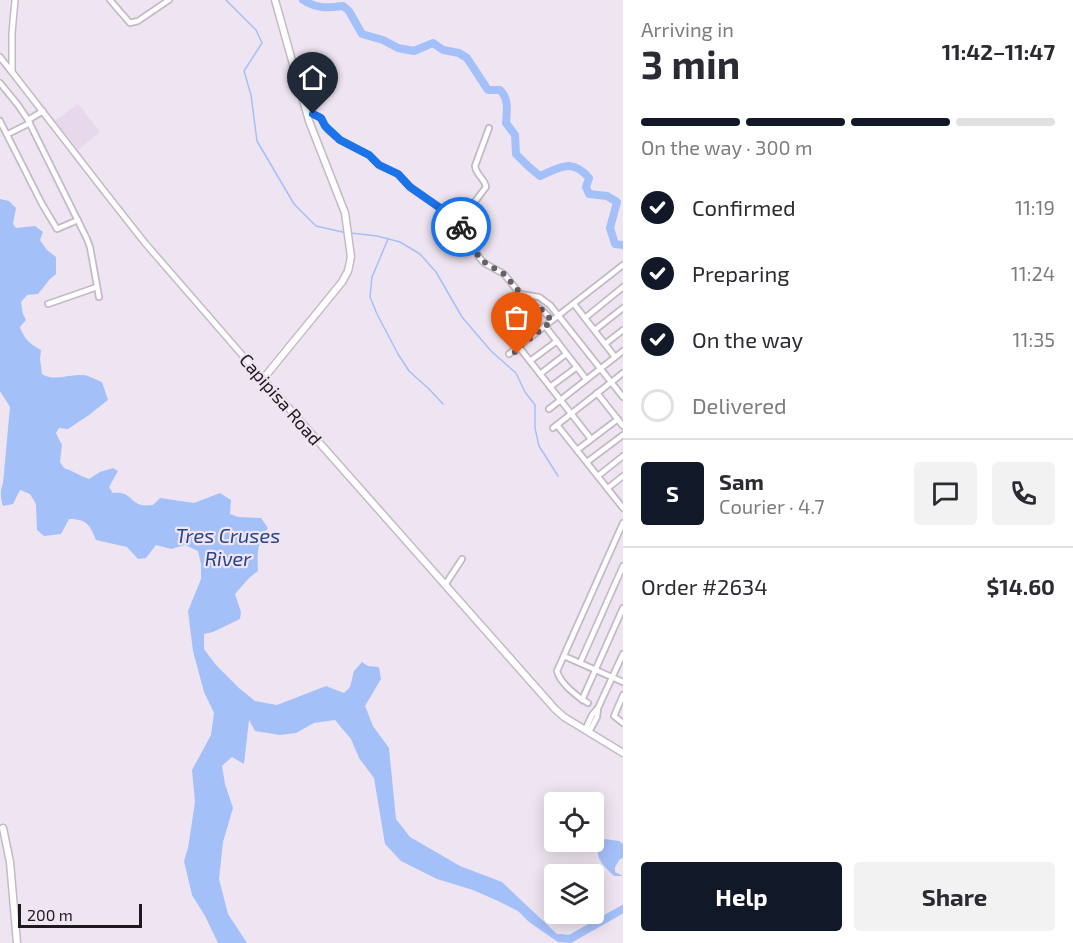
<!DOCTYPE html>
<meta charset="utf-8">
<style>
:root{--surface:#fff;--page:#f2f2f3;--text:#2b2b33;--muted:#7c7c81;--line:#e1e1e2;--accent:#111827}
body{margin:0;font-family:"Exo 2",sans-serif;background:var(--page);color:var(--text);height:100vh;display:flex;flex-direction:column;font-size:22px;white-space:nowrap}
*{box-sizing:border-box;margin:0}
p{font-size:20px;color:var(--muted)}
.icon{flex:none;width:33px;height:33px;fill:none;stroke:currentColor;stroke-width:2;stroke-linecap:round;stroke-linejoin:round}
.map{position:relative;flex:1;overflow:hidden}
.drawer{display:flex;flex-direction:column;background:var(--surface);width:450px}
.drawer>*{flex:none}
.tools{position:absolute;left:544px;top:792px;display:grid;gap:12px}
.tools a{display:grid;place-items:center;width:60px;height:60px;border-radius:6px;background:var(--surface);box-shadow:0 3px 15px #0003;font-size:30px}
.scale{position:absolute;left:18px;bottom:15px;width:124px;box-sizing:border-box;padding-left:6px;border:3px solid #1d191e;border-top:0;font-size:16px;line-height:21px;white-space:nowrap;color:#1d191e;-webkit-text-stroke:4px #efe5f2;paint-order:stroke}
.pin{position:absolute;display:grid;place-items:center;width:51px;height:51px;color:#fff;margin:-62px -26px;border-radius:50% 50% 50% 0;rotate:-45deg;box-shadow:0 0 6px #0007}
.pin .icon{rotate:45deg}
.courier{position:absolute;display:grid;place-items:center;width:60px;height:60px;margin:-30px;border:4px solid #1a73e8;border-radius:50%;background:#fff;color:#222;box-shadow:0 2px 8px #0007}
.head em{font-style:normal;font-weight:700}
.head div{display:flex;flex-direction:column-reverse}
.head{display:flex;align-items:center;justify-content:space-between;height:102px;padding:0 18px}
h1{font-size:39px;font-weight:700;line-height:45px}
.bar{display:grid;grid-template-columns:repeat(4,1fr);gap:9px 6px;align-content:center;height:72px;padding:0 18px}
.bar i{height:8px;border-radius:4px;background:var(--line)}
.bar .active{background:var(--accent)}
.bar p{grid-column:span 4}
.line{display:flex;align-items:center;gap:15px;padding:0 18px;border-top:2px solid var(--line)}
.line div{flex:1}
.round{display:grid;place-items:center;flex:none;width:63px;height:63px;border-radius:6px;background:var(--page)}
ol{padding:0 18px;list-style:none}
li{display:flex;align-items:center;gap:18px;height:66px}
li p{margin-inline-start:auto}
li .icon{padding:6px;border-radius:50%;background:var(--accent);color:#fff;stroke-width:4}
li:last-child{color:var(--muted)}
li i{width:33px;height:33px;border:3px solid var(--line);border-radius:50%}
.button{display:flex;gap:12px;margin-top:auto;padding:12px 18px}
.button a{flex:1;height:69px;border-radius:6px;background:var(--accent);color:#fff;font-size:24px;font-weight:700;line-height:69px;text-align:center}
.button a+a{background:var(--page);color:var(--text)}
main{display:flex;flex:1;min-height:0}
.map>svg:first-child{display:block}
</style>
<main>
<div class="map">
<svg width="623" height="943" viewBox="0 0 623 943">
<rect width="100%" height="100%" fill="#efe5f2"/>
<!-- built -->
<polygon fill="#e8d8ec" points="78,104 100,132 78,150 55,121"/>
<!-- water -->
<g fill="#a4c0f9">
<path d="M0,199l9,2 7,7 -3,16 3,4 19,-2 8,6 -3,8 7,10 9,7v17l-6,5 -12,15 -11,1 -6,7 2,12 3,6 -6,7c4,12 10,17 21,23l-1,9 2,15c12,8 26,0 40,1 7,0 14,5 20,7l6,18 -19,15 -21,14 -9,-1 -3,5 6,12 -2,17 4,6c9,3 16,8 25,11l11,-7 13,-4 5,3 -9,16 4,6c18,-2 16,9 29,12 4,1 7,0 11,0l7,-7 34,5 26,-10 11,7 -1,14 8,3 23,1 7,10c-11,15 -11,25 -10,43l-9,7 -14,16 6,18 -1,7 -27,13 -9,2v15l12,16 23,23 16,13 22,4 49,-19 18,7 6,-6 4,-16 8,-9 6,4 11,1 2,12 -16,27 8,20 16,22 7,71 14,18 50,29 42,16 55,52 13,5 -12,3 -29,-20 -11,-11 -20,-10 -25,-11 -36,-11 -36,-18 -16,-17 -11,-66 -15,-20 -8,-19 -16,-19 -21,3 -18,10 -16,2 -25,-4 -6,-11 -5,44 -12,-7 -10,9 3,18 8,24 -10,34 -4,37 9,35 19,29h-29l-13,-27 -13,-21 -8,-34 4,-13 7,-46 -3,-32 19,-35 3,-22 -10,-21 -11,-41 -5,-40 13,-32v-15l-3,-13 -13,-6 -14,4 -15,-4 -10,13 -8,1 -11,-12 -31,-7c-6,-15 -9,-21 -27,-21l-8,15 -17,2 -7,-6 -1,-26 -6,-10 -10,-4 -7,14 -10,2c-3,-9 -3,-15 0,-23l7,-76 -10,-16z"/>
<path d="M605,839l14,2 4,3v14l-3,1 -5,8v5l8,4h-9c-12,-12 -24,-22 -9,-37z"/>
</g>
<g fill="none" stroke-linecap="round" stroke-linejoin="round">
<!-- stream -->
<g stroke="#a4c0f9" stroke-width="1.5">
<polyline points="226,0 256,30 262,43 244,71 251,95 257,141 294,204 316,226 347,233"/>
<polyline points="351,233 377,236 400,242 420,254 436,272 462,317 491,351 516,373 525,392 535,405 535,428 539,446 558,476"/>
<polyline points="388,239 372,277 370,297 377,314 398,354 409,371 429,389 443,404"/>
</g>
<!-- river -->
<g stroke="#a4c0f9" stroke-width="8">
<path d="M303,0c14,9 24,8 40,6l6,5 13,23 21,6 15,8 16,3 19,-8 10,7 16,3 8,5 21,32h12c9,9 7,20 6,33l9,12 1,19 13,13 11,9c21,-9 32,-18 49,2l-3,9 3,7 18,2 10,6 -7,26 5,16 8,1"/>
<polyline points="560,938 570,939 623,909"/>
</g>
<defs>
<g id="minor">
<polyline points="110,0 130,23 138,21 169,0"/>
<polyline points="0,57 11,71"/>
<polyline points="0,83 18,105 28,120 87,239 90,247 99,297"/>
<polyline points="313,114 321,118 328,130 340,140 369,155 379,165 398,174 410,187 443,210 463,229 479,257 484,263 504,274 520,294 539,297 550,305 623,397"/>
<polyline points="28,120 43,111"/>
<polyline points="0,121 42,204 57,229 78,220"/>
<polyline points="8,134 30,123"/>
<path d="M463,229l-2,-14 13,-12 12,-16c-1,-8 -10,-12 -11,-21l14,-38"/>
<polyline points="522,295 524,301 541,309 552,320"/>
<polyline points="48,304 97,287"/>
<polyline points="574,304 615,357"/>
<polyline points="585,318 623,287"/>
<polyline points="545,326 586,379"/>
<polyline points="595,330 623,308"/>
<polyline points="605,344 623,330"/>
<polyline points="519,347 591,439"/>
<polyline points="509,354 623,265"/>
<polyline points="530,361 557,341"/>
<polyline points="540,374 566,354"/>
<polyline points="550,387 577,367"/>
<polyline points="597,393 623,426"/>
<polyline points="549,409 623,351"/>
<polyline points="557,425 623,508"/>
<polyline points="553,428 623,373"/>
<polyline points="577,450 618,419"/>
<polyline points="587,462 623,435"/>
<polyline points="598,476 623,456"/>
<polyline points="608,488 623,476"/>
<polyline points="445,585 462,559"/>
<polyline points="564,656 623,682"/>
<polyline points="580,663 623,566"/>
<polyline points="623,695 614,716 623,723"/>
<polyline points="582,700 623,608"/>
<path d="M588,703c-11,-6 -28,-20 -31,-32l66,-148"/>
<polyline points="585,730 592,715 598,708 623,654"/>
<polyline points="589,732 597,717 598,708"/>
</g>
<polyline id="tertiary" points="15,0 12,33 12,72 101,187 145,243 263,379"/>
<g id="secondary">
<polyline points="275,0 309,121 345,213 351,257 348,271 342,282 263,379 555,709 564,717 623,753"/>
<polyline points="3,828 10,862 17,943"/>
</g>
</defs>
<!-- minor casing -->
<use href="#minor" stroke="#c4bac6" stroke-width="8"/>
<!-- tertiary casing -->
<use href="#tertiary" stroke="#c4bac6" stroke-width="8"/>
<!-- secondary casing -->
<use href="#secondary" stroke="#c4bac6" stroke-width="9"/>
<!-- minor -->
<use href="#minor" stroke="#fff" stroke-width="4.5"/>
<!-- tertiary -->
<use href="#tertiary" stroke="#fff" stroke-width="5"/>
<!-- secondary -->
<use href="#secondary" stroke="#fff" stroke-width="6"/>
</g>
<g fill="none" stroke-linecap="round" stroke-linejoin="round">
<!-- done -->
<polyline stroke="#666068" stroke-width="6" stroke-dasharray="0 10.8" points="461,227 479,257 484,262 504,274 522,295 525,301 541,309 552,321 514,351 517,354"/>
<!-- route -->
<polyline stroke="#1a73e8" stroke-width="8" points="313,114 321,118 325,126 340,140 369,155 379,165 398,174 410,187 443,210 461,227"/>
</g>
<g text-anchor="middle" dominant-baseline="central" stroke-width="4.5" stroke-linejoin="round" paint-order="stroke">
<!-- street labels -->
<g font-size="18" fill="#1d191e" stroke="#efe5f2">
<text transform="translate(281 399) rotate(49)">Capipisa Road</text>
</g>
<!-- water labels -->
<g font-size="20" font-style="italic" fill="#274487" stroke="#efe5f2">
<text x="228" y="535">Tres Cruses<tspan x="228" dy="23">River</tspan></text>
</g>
</g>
</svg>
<div class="tools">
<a><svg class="icon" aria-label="locate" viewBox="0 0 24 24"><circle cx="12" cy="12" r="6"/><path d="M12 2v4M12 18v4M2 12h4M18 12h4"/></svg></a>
<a><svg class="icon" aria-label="layers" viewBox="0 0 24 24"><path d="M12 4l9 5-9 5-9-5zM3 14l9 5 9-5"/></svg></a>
</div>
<div class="scale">200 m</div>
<div class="pin" style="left:517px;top:354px;background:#ea580c"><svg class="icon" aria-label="bag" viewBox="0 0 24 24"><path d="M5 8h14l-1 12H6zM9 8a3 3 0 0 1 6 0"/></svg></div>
<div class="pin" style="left:313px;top:114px;background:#1f2937"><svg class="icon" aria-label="home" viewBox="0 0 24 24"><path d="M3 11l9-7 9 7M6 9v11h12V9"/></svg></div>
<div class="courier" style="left:461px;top:227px"><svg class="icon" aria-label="bike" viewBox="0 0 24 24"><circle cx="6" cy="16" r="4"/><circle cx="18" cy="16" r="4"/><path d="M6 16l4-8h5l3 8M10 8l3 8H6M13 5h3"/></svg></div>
</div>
<section class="drawer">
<div class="head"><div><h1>3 min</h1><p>Arriving in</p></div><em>11:42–11:47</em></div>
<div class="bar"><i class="active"></i><i class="active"></i><i class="active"></i><i></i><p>On the way · 300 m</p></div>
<ol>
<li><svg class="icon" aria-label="check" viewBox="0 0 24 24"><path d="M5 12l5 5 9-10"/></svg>Confirmed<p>11:19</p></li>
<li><svg class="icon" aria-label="check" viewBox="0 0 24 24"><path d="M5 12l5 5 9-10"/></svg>Preparing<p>11:24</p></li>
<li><svg class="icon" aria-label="check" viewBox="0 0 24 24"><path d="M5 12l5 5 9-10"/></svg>On the way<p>11:35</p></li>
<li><i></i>Delivered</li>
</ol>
<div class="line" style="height:108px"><b class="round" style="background:var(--accent);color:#fff">S</b><div><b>Sam</b><p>Courier · 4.7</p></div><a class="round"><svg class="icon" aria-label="chat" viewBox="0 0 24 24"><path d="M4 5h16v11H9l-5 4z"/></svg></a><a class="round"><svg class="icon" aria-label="phone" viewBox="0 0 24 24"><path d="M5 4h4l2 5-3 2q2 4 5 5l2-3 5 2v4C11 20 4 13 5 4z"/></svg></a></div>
<div class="line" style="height:78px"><div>Order #2634</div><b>$14.60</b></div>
<div class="button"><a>Help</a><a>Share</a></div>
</section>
</main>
